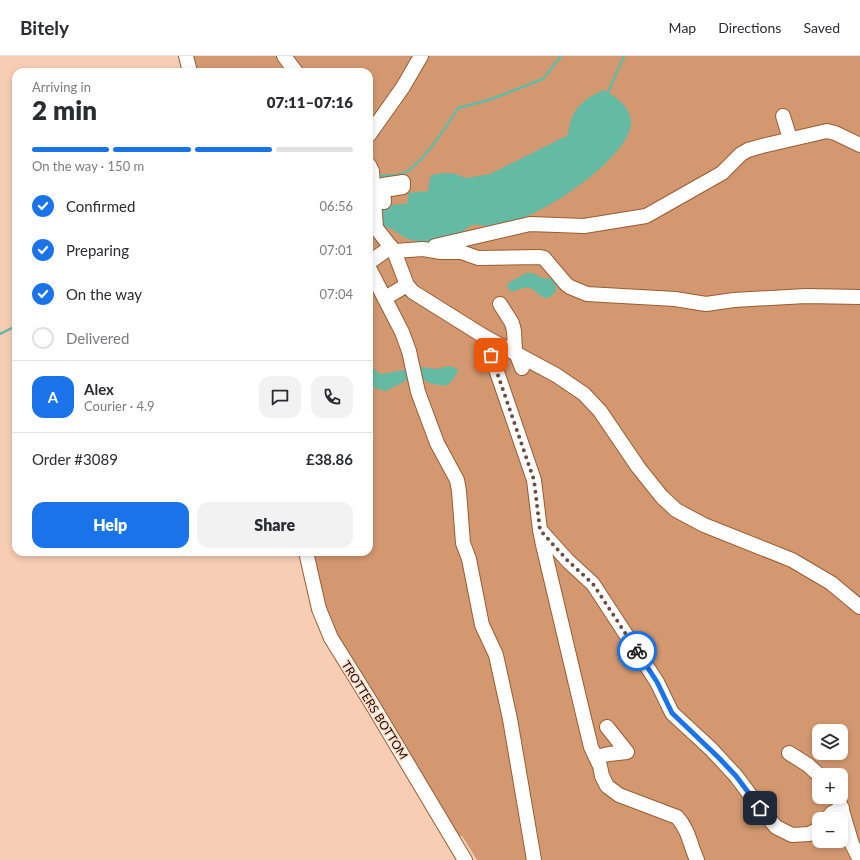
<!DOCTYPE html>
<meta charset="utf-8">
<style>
:root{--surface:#fff;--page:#f2f2f3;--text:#2b2b33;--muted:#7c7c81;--line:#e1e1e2;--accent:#1a73e8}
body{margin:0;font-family:Lato,sans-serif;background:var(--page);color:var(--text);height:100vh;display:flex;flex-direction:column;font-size:15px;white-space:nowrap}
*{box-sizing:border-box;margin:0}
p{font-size:13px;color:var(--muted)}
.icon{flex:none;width:22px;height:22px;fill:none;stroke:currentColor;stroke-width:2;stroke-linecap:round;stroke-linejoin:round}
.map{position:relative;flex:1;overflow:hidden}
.drawer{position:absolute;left:12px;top:12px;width:361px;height:488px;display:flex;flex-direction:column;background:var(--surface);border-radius:12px;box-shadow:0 2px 6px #0003}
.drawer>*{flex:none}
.fabs{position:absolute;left:812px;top:668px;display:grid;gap:8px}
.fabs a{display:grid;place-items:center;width:36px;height:36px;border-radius:8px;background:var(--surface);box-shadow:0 2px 6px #0003;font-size:20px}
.pin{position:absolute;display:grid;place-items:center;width:34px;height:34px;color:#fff;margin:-17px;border-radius:8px;box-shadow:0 2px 6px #0006}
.courier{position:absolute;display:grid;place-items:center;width:40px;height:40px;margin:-20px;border:3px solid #1a73e8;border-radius:50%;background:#fff;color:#222;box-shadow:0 1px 5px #0007}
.summary em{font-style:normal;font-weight:800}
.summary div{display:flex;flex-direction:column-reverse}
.summary{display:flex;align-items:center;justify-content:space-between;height:68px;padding:0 20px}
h1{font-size:26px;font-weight:800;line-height:30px}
.bar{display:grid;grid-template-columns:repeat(4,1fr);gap:6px 4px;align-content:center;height:48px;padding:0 20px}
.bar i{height:5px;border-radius:3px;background:var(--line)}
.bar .active{background:var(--accent)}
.bar p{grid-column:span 4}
.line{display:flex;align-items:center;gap:10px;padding:0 20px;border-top:1px solid var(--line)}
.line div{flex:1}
.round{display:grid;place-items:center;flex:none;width:42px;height:42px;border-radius:12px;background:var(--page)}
ol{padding:0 20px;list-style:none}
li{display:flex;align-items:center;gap:12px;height:44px}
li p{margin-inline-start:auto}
li .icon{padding:4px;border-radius:50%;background:var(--accent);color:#fff;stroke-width:4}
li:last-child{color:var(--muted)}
li i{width:22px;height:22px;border:2px solid var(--line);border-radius:50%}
.cta{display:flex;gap:8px;margin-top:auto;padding:8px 20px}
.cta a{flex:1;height:46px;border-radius:12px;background:var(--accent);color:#fff;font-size:16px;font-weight:800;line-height:46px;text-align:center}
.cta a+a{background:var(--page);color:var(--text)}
header{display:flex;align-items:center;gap:24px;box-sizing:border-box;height:56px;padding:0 20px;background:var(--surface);border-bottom:1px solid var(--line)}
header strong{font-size:19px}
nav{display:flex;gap:22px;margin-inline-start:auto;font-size:14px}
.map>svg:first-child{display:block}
</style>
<header>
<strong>Bitely</strong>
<nav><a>Map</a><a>Directions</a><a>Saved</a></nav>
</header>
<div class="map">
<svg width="860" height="804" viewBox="0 0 860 804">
<rect width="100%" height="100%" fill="#f7ceb4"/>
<!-- green -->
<path fill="#d39870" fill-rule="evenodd" d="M190,0h670v804h-383l-15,-24h-3l-132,-215 -18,-69h60v-480h-175zM819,675h22v22h-22zM819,719h22v22h-22zM819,763h22v22h-22z"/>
<!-- water -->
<g fill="#65baa4">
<path d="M603,34c15,7 34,22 26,42 -13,32 -72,72 -104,85 -10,5 -23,8 -35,9 -7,1 -12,-3 -20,0 -4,2 -6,6 -10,8 -6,3 -18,9 -25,9 -8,1 -27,-3 -33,-7 -7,-5 -11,-9 -21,-10l-1,-9 5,-11 23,-3v-10l20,-2 1,-9 2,-7 11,-2h11l13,5 24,-4 78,-39c3,-26 13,-34 35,-45z"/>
<path d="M526,217h7l9,5 10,1 4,6v6c-13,16 -15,1 -26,-3 -7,-2 -12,2 -18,4l-5,-5 1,-4z"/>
<polygon points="369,306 376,315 381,318 423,311 436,313 450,310 457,313 458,316 451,326 445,330 429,327 421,322 411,322 386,335 377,333 369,327"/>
</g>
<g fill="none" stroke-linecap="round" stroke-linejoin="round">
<!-- stream -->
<g stroke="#65baa4" stroke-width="2.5">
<polyline points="608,36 624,0"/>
<path d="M377,120c9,-1 17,0 25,-2 19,-7 45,-49 56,-66l31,-8 54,-21 18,-23"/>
<polyline points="0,278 16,270"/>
</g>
<defs>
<g id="minor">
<polyline points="186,0 190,16"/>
<polyline points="284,0 296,16"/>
<polyline points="783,60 790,83"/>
<polyline points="369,79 403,31 421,0"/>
<polyline points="369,109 372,115 376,172 394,195 407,229 413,236 485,281 556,319 584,338 600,355 638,411 662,441 676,454 704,469 792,504 831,527 860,551"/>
<polyline points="381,146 384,146 383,129 403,126 403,131 384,134"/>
<polyline points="435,190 530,168 584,170 646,160 722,117 741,98 748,94 762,90 827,75 835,77 860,89"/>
<polyline points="394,195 423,193 441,196 461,196 478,202 540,201 544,202 566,228 570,231 587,238 675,243 706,248 734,244 806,240 860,241"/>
<polyline points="369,208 371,205 391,191"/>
<polyline points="369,212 402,276 409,295 418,336 437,387 457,424 459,435 463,487 469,503 482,569 496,599 510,663 534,804"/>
<polyline points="385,242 407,229"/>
<polyline points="500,248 512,267 514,275 515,294 522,312"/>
<polyline points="485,281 534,424 540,474 568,505 593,528 657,626 672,657 711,693 736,720 760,752 776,771 792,779 809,778 819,773"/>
<path d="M540,474l3,15 40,169 8,33 9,19 2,10 5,10 12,9 58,22c12,13 13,28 20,43"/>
<polyline points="306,496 319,553 331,582 372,648 465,804"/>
<polyline points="789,697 808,709 819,719"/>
<polyline points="596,701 609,698 627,696 607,671"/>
<polyline points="838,741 852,788 860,804"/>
<polyline points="827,763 832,757 842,752"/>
</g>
</defs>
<!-- minor casing -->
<use href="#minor" stroke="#985d32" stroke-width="16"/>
<!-- minor -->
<use href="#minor" stroke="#fff" stroke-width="14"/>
</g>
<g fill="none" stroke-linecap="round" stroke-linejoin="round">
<!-- done -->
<polyline stroke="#6b4e3f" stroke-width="4" stroke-dasharray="0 7.2" points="491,299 534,424 540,474 568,505 593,528 637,595"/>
<!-- route -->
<polyline stroke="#1a73e8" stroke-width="5" points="637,595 657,626 672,657 719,702 736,720 760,752"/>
</g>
<g text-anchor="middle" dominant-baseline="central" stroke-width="3.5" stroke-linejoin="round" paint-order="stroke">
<!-- street labels -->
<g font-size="12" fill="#200900" stroke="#fadfcd">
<text transform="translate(375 654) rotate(58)">TROTTERS BOTTOM</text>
</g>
</g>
</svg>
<div class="fabs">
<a><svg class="icon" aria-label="layers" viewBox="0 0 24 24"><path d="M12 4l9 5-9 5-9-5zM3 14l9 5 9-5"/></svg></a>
<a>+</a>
<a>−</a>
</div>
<div class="pin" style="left:491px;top:299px;background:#ea580c"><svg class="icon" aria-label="bag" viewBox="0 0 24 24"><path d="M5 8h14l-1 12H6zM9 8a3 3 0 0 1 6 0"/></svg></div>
<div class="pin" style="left:760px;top:752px;background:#1f2937"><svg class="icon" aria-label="home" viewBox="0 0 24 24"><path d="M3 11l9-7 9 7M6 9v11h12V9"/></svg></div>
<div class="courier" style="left:637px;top:595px"><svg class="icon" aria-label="bike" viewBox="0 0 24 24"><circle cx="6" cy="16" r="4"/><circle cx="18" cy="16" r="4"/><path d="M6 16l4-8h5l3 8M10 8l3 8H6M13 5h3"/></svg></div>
<section class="drawer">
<div class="summary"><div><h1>2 min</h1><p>Arriving in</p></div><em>07:11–07:16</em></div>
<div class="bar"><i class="active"></i><i class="active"></i><i class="active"></i><i></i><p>On the way · 150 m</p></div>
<ol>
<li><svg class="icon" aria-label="check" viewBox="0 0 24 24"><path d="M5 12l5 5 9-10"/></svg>Confirmed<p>06:56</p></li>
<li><svg class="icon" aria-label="check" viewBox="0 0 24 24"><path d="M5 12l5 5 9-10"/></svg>Preparing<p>07:01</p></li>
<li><svg class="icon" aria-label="check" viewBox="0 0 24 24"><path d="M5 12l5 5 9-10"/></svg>On the way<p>07:04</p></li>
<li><i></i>Delivered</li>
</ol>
<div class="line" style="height:72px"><b class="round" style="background:var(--accent);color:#fff">A</b><div><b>Alex</b><p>Courier · 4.9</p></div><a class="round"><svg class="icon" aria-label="chat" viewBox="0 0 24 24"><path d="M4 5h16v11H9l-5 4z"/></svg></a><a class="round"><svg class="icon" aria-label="phone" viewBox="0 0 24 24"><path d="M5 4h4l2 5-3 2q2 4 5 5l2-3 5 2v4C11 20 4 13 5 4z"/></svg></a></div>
<div class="line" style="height:52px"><div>Order #3089</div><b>£38.86</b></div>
<div class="cta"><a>Help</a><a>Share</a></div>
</section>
</div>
